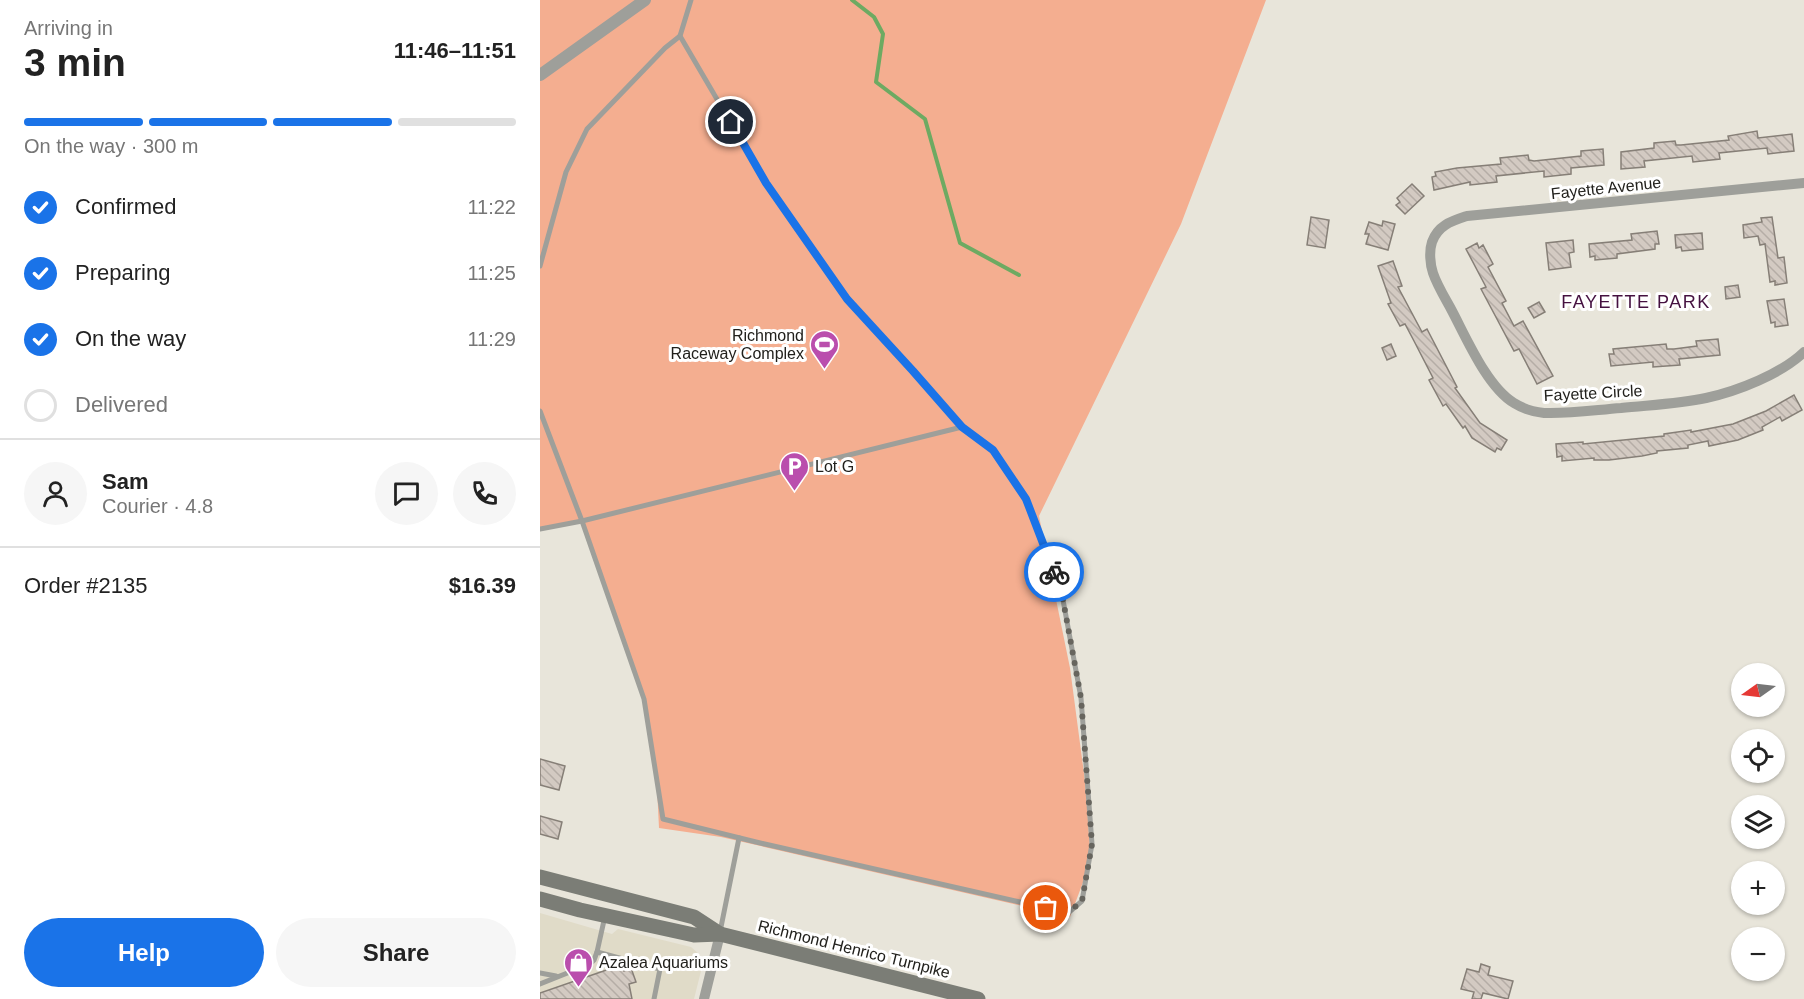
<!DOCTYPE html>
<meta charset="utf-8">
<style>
:root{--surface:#fff;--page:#f6f6f6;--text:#222;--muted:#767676;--line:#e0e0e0;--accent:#1a73e8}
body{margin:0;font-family:Helvetica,sans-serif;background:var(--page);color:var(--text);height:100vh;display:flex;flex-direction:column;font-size:22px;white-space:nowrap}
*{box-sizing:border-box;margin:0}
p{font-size:20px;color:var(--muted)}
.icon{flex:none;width:33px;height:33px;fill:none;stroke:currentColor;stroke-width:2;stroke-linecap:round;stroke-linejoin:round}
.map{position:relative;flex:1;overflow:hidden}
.panel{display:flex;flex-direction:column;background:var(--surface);width:540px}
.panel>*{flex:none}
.needle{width:39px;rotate:256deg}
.buttons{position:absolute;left:1191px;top:663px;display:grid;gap:12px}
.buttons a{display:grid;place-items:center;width:54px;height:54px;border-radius:50%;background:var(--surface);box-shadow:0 2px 4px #0004;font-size:30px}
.pin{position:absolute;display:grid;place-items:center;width:51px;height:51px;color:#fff;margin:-26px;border:3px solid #fff;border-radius:50%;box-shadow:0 2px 6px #0007}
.courier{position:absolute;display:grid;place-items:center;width:60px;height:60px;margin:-30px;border:4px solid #1a73e8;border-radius:50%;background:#fff;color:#222;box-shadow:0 2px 8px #0007}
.headline em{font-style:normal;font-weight:800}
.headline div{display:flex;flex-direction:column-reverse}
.headline{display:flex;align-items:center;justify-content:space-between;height:102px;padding:0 24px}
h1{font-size:39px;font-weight:800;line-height:45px}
.bar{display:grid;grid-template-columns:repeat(4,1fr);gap:9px 6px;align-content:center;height:72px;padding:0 24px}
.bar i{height:8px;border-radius:4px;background:var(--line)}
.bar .current{background:var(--accent)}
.bar p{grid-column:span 4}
.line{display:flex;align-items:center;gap:15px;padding:0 24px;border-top:2px solid var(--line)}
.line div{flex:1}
.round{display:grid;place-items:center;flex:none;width:63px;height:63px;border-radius:32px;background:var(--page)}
ol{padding:0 24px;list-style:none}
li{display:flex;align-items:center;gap:18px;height:66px}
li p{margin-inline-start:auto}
li .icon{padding:6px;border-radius:50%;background:var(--accent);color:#fff;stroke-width:4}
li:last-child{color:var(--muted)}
li i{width:33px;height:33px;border:3px solid var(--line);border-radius:50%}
.action{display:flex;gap:12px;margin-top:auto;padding:12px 24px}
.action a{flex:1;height:69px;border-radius:36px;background:var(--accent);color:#fff;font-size:24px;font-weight:800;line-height:69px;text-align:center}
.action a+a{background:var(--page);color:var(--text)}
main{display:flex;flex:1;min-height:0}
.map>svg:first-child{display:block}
</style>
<main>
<section class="panel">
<div class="headline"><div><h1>3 min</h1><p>Arriving in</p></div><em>11:46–11:51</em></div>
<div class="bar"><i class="current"></i><i class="current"></i><i class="current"></i><i></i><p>On the way · 300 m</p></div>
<ol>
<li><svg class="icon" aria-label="check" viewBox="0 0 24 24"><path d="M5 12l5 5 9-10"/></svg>Confirmed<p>11:22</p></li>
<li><svg class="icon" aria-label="check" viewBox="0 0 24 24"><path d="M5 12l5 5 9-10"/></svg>Preparing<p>11:25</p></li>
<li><svg class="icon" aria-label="check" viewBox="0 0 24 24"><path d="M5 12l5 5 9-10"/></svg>On the way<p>11:29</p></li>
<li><i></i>Delivered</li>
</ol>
<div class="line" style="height:108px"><a class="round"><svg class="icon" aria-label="person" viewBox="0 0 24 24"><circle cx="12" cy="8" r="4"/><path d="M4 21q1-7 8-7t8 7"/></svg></a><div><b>Sam</b><p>Courier · 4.8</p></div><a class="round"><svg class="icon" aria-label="chat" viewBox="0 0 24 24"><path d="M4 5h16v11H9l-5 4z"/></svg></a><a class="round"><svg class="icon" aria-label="phone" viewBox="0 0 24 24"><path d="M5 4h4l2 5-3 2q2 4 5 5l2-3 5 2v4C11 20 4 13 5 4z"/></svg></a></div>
<div class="line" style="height:78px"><div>Order #2135</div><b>$16.39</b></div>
<div class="action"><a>Help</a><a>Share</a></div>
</section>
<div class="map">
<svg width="1264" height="999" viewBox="0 0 1264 999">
<defs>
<pattern id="building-back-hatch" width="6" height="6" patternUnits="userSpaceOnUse" patternTransform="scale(1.5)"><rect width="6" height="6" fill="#d3cac2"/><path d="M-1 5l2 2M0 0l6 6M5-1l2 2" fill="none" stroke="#b5ada6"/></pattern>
</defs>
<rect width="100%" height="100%" fill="#e8e5da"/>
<!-- built -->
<polygon fill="#e0dbc8" points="0,913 72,934 78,929 151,947 159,954 163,963 154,999 0,999"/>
<!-- grass -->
<polygon fill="#f4ae90" points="0,0 726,0 641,224 499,516 530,668 545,781 551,861 530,917 181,837 119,828 116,767 104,699 42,521 0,529"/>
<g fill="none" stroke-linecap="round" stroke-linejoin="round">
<!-- stream -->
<polyline stroke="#6daa62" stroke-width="4" points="312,0 334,17 343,34 336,82 385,119 420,243 479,275"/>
</g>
<!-- building -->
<g fill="url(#building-back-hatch)" stroke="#867f77" stroke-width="1.5">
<polygon points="1217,131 1218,138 1252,134 1254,151 1228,154 1227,148 1179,153 1180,159 1153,162 1152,156 1104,161 1105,167 1081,169 1081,152 1114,148 1114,143 1135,141 1136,145 1141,145 1189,140 1188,136"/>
<polygon points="1063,149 1064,165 1031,168 1031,174 1004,177 1004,171 956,176 957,182 930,185 930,182 894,190 892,177 896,176 895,172 917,168 961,164 960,158 988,155 989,160 994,161 1041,156 1041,151"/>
<polygon points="872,184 884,196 865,214 856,205 860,202 857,198"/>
<polygon points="771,217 789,220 785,248 767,245"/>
<polygon points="1232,217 1238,258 1244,257 1247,283 1235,285 1235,281 1230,282 1225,244 1220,245 1218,236 1204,238 1203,225 1222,222 1221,218"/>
<polygon points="843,221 855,224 848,250 826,244 829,234 825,234 829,222 842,226"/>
<polygon points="1117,231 1119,244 1115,244 1115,249 1077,254 1077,258 1055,260 1055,256 1050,257 1049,244 1092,240 1091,234"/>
<polygon points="1162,233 1163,249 1142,251 1141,247 1136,248 1135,235"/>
<polygon points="1033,240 1034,252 1029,253 1031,267 1009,270 1006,243"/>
<polygon points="937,243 939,248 943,245 953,264 948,267 966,301 962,303 974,326 983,321 1013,376 997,384 979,349 974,351 941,289 946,287 926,249"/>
<polygon points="853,261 862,286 858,287 882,332 887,329 917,387 915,388 940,423 967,440 961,450 957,448 955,452 932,438 925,426 923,428 906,404 903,406 889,380 893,378 874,341 865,324 860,326 848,304 851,303 838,266"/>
<polygon points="1198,285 1200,297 1186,299 1185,287"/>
<polygon points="1244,299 1248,325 1235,327 1235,322 1231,323 1227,301"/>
<polygon points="999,302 1005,312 994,318 988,308"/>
<polygon points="1178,339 1180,355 1139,359 1140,365 1113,367 1113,362 1071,366 1069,354 1074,354 1073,349 1126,344 1127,349 1134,349 1157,346 1156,341"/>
<polygon points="851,344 856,356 847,360 842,348"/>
<polygon points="1254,395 1262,410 1242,421 1240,417 1222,427 1223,430 1198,440 1169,446 1168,441 1148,445 1148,448 1117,451 1117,453 1102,456 1069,460 1054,460 1054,458 1022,461 1022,456 1017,457 1016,444 1043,442 1043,444 1124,436 1124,434 1151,430 1151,432 1193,424 1226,411"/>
<polygon points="0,759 25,766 19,790 0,785"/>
<polygon points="0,816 22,822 18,839 0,834"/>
<polygon points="941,964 950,967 948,975 973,981 968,999 943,993 941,999 932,999 934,992 921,989 927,969 939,972"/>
<polygon points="78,966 79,969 83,968 84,971 91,968 96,982 89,984 92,999 0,999 0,993"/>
</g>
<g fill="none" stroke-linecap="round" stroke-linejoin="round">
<!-- service -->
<g stroke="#9e9f9a" stroke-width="5">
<polyline points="0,266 26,172 47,129 125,48 140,36 151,0"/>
<polyline points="0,411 42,521 104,699 123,819 216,842 528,913 542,901 552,844 541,698 521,589 486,499 453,450 422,427 373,371 307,299 226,183 140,36"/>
<polyline points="0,529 42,521 422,427"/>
<polyline points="65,916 57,952 120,969 114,999"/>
<polyline points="180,932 199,838"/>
<polyline points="0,973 16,976"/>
<polyline points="0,984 50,964 54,960 57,952"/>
</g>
<!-- minor -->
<g stroke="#9e9f9a" stroke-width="10">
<path d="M1264,183l-337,33c-15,5 -29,9 -35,26 -3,9 -2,22 1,31 4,12 12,25 18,36 15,28 36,78 63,94 8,5 20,9 30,10 25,1 51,-3 77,-5 28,-3 58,-4 85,-10 32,-7 75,-24 98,-46"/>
<polyline points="164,999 180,934"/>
</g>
<!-- tertiary -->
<polyline stroke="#9e9f9a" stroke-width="12" points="0,75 105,0"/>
<!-- secondary -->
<g stroke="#7b7d76" stroke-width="15">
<polyline points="0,877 154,917 180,934"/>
<polyline points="0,899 40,910 154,935 180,934 438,999"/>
</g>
</g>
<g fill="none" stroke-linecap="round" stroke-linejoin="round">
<!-- done -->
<polyline stroke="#67655e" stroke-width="6" stroke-dasharray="0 10.8" points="506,908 528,913 542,901 552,844 541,698 521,589 514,572"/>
<!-- route -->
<polyline stroke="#1a73e8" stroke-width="8" points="191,122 226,183 307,299 373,371 422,427 453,450 486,499 514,572"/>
</g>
<!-- icons -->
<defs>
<symbol id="stadium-pin" viewBox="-11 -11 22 30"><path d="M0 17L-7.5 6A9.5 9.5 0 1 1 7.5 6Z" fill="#ba4ead" stroke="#fff"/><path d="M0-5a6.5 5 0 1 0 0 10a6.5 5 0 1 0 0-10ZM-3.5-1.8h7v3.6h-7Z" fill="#fff"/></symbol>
<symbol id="parking-pin" viewBox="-11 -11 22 30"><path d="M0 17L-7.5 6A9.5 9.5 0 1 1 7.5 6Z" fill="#ba4ead" stroke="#fff"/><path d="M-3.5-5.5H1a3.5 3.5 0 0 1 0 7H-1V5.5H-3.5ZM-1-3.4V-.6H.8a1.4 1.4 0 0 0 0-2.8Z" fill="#fff"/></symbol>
<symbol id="shop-pin" viewBox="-11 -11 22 30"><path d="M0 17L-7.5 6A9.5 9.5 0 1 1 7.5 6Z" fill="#ba4ead" stroke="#fff"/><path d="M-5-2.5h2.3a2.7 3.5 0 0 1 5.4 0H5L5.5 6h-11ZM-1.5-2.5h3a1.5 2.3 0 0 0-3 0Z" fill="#fff"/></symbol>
</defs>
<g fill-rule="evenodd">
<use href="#stadium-pin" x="268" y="328" width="33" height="45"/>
<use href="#parking-pin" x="238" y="450" width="33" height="45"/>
<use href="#shop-pin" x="22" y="946" width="33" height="45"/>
</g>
<g text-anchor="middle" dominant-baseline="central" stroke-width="6" stroke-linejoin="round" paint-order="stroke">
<!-- street labels -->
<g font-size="16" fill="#21201c" stroke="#fff">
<text transform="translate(1066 188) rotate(-6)">Fayette Avenue</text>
<text transform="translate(1053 393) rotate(-3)">Fayette Circle</text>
<text transform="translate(314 949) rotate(14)">Richmond Henrico Turnpike</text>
</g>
<!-- poi labels -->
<g font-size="16" fill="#21201c" stroke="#fff" text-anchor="start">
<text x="264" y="335" text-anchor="end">Richmond<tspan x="264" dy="18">Raceway Complex</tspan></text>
<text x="275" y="466">Lot G</text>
<text x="59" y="962">Azalea Aquariums</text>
</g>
<!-- neighbourhood labels -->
<g font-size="18" letter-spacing="1.5" fill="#451140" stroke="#fff">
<text x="1096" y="302">FAYETTE PARK</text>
</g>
</g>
</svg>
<div class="buttons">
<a><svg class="needle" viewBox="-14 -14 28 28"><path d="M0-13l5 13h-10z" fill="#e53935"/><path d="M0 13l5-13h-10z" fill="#767676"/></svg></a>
<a><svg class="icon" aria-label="locate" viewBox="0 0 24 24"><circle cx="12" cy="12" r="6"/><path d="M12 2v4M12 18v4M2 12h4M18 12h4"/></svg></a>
<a><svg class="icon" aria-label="layers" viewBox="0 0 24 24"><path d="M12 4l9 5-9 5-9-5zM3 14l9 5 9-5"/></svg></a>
<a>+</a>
<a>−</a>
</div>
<div class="pin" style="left:506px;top:908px;background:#ea580c"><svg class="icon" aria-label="bag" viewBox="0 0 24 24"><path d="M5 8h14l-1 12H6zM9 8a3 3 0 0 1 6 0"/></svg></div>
<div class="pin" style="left:191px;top:122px;background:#1f2937"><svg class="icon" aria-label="home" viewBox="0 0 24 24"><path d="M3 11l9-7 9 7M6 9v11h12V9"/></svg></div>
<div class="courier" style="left:514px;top:572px"><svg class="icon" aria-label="bike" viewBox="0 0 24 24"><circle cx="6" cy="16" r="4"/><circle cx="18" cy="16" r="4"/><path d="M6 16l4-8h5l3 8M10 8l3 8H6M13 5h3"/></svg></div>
</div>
</main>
